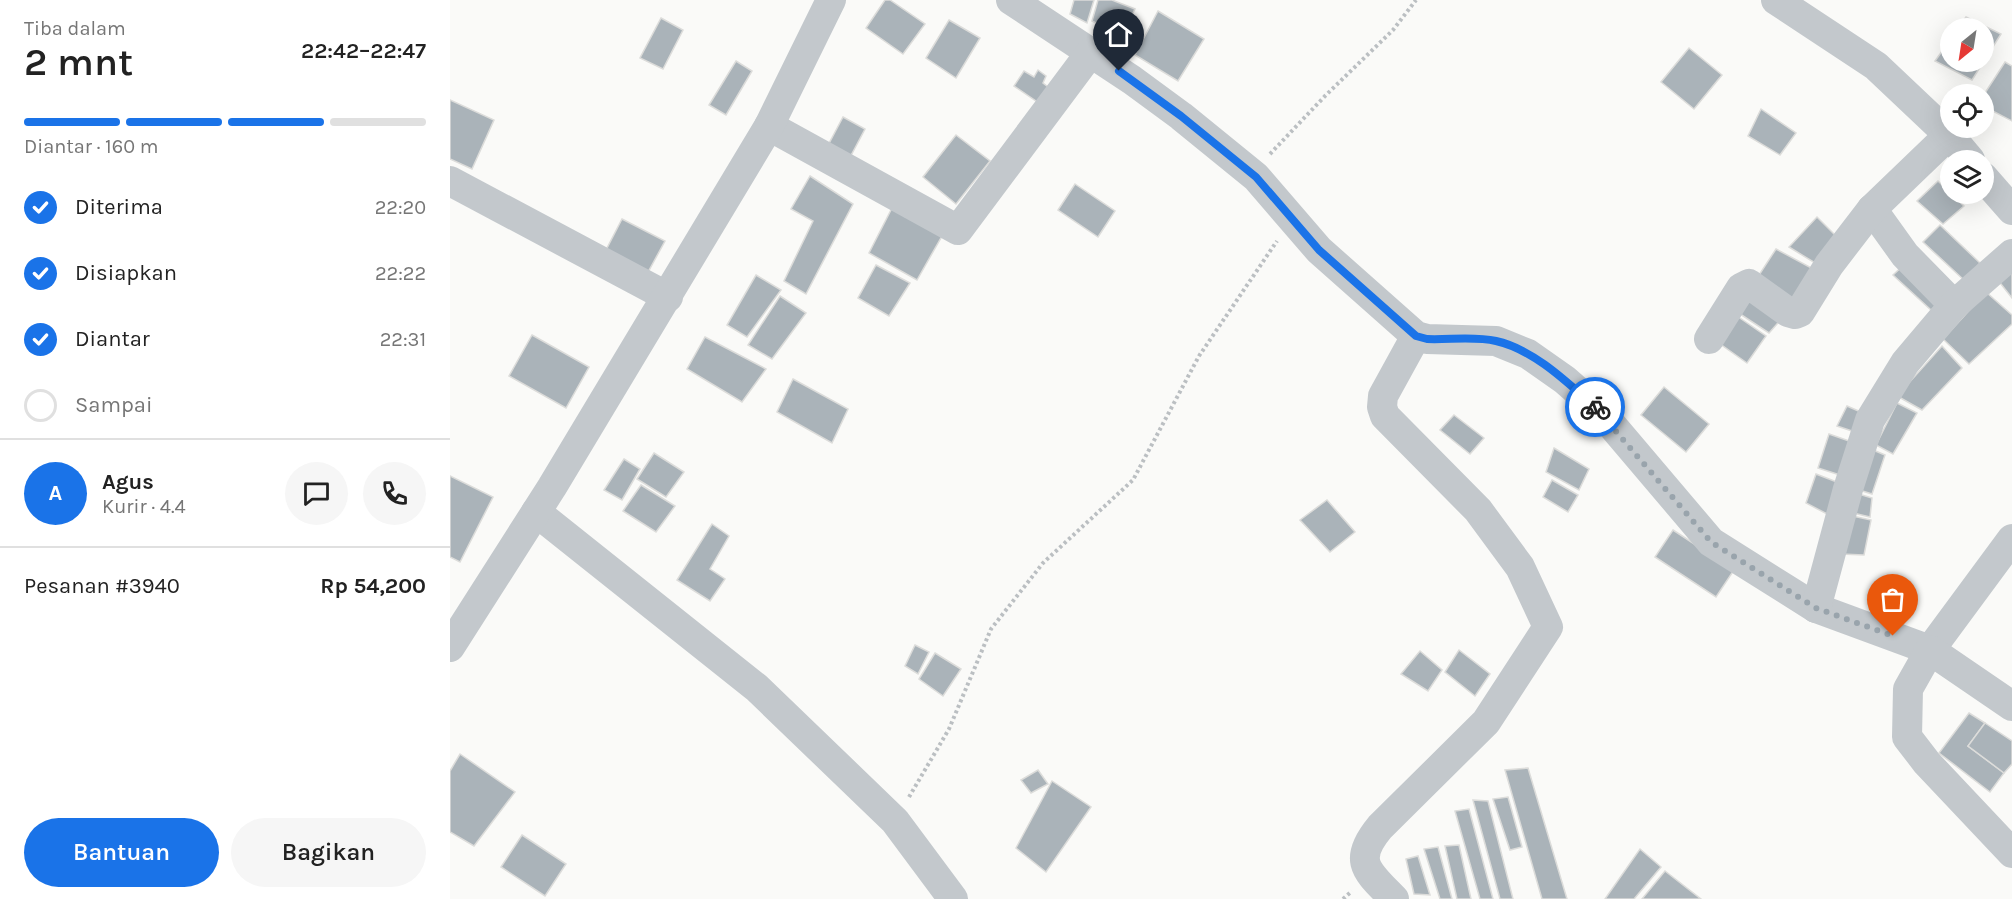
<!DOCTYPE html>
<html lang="id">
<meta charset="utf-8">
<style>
:root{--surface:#fff;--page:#f6f6f6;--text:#222;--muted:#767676;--line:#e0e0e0;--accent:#1a73e8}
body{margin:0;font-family:Karla,sans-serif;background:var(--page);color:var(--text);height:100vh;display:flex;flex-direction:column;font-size:22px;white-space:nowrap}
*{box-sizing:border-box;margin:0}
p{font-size:20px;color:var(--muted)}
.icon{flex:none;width:33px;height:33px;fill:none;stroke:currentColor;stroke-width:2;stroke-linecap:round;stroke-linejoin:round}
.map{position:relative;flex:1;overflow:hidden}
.details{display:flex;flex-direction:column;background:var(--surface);width:450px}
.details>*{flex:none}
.needle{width:39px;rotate:210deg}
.tools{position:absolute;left:1490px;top:18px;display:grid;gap:12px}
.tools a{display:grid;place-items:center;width:54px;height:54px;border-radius:50%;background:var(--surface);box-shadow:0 6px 24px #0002;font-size:30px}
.pin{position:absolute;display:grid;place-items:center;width:51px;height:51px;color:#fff;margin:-62px -26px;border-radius:50% 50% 50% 0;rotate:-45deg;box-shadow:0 0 6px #0007}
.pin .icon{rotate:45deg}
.courier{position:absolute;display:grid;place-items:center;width:60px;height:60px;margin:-30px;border:4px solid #1a73e8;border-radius:50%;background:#fff;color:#222;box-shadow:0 2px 8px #0007}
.summary em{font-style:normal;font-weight:600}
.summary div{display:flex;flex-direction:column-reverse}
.summary{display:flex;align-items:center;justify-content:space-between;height:102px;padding:0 24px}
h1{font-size:39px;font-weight:600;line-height:45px}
.bar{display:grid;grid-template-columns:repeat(4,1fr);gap:9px 6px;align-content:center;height:72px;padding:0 24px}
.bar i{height:8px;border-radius:4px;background:var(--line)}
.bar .active{background:var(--accent)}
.bar p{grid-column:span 4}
.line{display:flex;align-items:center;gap:15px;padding:0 24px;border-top:2px solid var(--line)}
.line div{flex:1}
.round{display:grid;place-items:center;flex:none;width:63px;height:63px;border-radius:32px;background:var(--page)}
ol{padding:0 24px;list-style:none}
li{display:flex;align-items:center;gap:18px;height:66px}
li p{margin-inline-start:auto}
li .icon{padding:6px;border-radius:50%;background:var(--accent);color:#fff;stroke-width:4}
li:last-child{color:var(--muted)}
li i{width:33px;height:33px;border:3px solid var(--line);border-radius:50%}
.button{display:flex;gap:12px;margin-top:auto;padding:12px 24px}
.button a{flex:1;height:69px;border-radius:36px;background:var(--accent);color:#fff;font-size:24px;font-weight:600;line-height:69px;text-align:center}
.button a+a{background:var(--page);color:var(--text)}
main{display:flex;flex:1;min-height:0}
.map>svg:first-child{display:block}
</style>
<main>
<section class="details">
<div class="summary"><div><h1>2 mnt</h1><p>Tiba dalam</p></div><em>22:42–22:47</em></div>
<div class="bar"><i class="active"></i><i class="active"></i><i class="active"></i><i></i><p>Diantar · 160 m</p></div>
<ol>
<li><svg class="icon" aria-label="check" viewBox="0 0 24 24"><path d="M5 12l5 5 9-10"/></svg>Diterima<p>22:20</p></li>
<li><svg class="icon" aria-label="check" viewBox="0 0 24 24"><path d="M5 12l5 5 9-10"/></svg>Disiapkan<p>22:22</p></li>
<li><svg class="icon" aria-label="check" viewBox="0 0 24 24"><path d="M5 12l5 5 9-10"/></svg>Diantar<p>22:31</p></li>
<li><i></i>Sampai</li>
</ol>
<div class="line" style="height:108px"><b class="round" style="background:var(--accent);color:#fff">A</b><div><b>Agus</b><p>Kurir · 4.4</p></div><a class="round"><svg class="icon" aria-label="chat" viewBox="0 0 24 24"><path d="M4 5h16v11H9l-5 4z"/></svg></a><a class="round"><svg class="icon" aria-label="phone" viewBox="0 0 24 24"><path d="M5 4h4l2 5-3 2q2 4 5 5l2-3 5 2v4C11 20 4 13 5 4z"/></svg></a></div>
<div class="line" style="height:78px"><div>Pesanan #3940</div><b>Rp 54,200</b></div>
<div class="button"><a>Bantuan</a><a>Bagikan</a></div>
</section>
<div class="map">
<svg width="1562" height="899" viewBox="0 0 1562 899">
<rect width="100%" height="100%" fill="#fafaf8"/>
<!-- building -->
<g fill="#aab3b9" stroke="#dcdcda" stroke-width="1.5">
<polygon points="435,0 440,0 475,24 453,54 416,28"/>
<polygon points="624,0 644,0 637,23 620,14"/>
<polygon points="648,0 662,0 685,9 672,35 642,21"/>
<polygon points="708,11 754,39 728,81 685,55"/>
<polygon points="1516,17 1551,34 1522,80 1485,61 1500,40 1500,62 1533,62 1533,28 1508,28"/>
<polygon points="211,18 233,30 213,69 190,58"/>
<polygon points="499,20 530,38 506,78 476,58"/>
<polygon points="1239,48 1272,75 1244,109 1211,82"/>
<polygon points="286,61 302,71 276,115 259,105"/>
<polygon points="1555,62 1562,66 1562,121 1533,106 1533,96"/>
<polygon points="588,70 596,76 593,83 602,90 589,103 564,86 574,71 584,77"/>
<polygon points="0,100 44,120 22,169 0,159"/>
<polygon points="1311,109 1346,133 1330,155 1298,136"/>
<polygon points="393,117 415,129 397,163 375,151"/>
<polygon points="506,135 540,161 506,204 473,177"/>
<polygon points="360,176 403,204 356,294 334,281 363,221 341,209"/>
<polygon points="1488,181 1514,206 1493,224 1467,201"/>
<polygon points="625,184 665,211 648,237 608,210"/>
<polygon points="442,208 492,236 467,280 419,253"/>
<polygon points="1367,217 1391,241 1370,266 1339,247"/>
<polygon points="172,219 215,241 197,274 155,252"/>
<polygon points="1490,225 1530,263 1515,281 1473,242"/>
<polygon points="1326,249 1367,271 1344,300 1309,275"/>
<polygon points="1457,262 1493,300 1481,310 1443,275"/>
<polygon points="426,265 460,283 439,316 408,298"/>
<polygon points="1562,268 1562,298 1547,279"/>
<polygon points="306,275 331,290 297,337 277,325"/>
<polygon points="1536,292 1562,315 1562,324 1519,364 1493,339"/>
<polygon points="1301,293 1335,315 1319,333 1287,312"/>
<polygon points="330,296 356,313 322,359 298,345"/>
<polygon points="1284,314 1316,336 1297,363 1266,341"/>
<polygon points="82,335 139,367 116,408 59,376"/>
<polygon points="255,337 316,369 292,402 237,369"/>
<polygon points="1492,346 1512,368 1472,410 1447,396"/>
<polygon points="343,379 398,409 382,443 327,412"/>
<polygon points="1214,387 1259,424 1236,452 1191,415"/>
<polygon points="1447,403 1467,413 1443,454 1426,445"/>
<polygon points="1397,406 1413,413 1405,432 1387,426"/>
<polygon points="1004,415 1034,438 1020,454 990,430"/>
<polygon points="1379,434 1402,442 1390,475 1368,468"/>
<polygon points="1416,447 1435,455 1422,494 1406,489"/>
<polygon points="1104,448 1139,469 1129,490 1096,472"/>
<polygon points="204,453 234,472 216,497 187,479"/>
<polygon points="174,459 190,469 172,500 154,490"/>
<polygon points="1366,474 1392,484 1379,515 1356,503"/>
<polygon points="0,476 43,497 10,562 0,557"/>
<polygon points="1102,480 1128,495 1118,512 1093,497"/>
<polygon points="191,485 225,506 206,532 173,511"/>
<polygon points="1402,492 1422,498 1420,517 1399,512"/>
<polygon points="877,500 905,532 880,552 850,520"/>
<polygon points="1398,515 1421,520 1414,555 1391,554"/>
<polygon points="262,524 279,536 260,569 275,579 260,601 227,580"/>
<polygon points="1223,530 1284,570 1266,597 1205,557"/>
<polygon points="465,645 479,652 468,674 455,666"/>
<polygon points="1009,650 1040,674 1025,696 995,672"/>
<polygon points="970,651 992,670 978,691 951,674"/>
<polygon points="485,653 511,669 493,696 469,679"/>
<polygon points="1519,713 1535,723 1518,746 1554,773 1540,792 1489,753"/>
<polygon points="1535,723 1562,741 1562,764 1554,773 1518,746"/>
<polygon points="10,754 65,792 24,846 0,832 0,771"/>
<polygon points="1078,768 1117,899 1092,899 1055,770"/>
<polygon points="588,770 598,784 581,793 571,780"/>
<polygon points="602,781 641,807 596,872 566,848"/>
<polygon points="1058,797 1072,847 1060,850 1043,799"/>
<polygon points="1023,800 1038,801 1063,899 1050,899"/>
<polygon points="1019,809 1043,899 1030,899 1005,811"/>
<polygon points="72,835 116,864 95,896 51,867"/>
<polygon points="1009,845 1021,899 1007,899 995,846"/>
<polygon points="988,847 1002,899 990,899 974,849"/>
<polygon points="1190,849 1211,867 1184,899 1155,899"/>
<polygon points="968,856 980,895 964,894 956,859"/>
<polygon points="1215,871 1251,899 1192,899"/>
</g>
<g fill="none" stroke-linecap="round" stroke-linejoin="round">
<!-- path -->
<g stroke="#bbbfc2" stroke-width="4" stroke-dasharray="3 3" stroke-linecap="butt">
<polyline points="820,154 875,96 943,30 966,0"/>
<polyline points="459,797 499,729 541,629 593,563 683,480 749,356 827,241"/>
<polyline points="893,899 902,891"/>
</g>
<!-- minor -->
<g stroke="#c3c8cc" stroke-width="30">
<polyline points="561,0 682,80 731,116 806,177 869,250 966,336 977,339 1046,341 1078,354 1115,380 1149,410 1261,542 1366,608 1480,650 1562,539"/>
<polyline points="1326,0 1426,66 1499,135 1520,160"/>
<polyline points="319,126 508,230 641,52"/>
<polyline points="1533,177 1562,210"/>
<polyline points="0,181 218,297"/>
<polyline points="1422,209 1455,255 1504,305"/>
<polyline points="1259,339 1291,288 1299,284 1338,312 1345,314 1350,312 1379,265 1422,209 1499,135"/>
<polyline points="86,512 307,688 445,821 503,899"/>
<polyline points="1366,608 1398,489 1420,420 1455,363 1504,305 1562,254"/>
<polyline points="0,647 102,487 319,126 381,0"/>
<polyline points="1562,706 1480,650 1458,689 1457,737 1477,763 1562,853"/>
<path d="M944,899c-26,-27 -43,-37 -14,-72l106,-105 62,-95 -28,-60 -42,-57 -93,-94 -3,-9 1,-11 33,-60"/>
</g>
</g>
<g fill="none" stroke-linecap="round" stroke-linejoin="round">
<!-- done -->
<polyline stroke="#99a4ac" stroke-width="6" stroke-dasharray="0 10.8" points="1145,407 1261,542 1366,608 1443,636"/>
<!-- route -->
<path stroke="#1a73e8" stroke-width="8" d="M669,71l62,45 75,61 63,73 97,86 11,3c22,1 47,-3 69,2 37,8 72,42 99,66"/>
</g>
</svg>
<div class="tools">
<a><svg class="needle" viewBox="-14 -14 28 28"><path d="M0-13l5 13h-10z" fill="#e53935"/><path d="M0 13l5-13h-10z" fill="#767676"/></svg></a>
<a><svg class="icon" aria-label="locate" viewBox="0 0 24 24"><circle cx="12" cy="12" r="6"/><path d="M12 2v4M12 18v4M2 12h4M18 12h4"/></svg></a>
<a><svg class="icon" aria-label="layers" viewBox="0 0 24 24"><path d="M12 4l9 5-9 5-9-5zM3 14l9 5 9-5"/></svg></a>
</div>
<div class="pin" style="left:1443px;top:636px;background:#ea580c"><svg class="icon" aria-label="bag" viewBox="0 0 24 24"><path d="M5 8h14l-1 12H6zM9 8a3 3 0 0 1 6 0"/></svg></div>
<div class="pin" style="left:669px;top:71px;background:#1f2937"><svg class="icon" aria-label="home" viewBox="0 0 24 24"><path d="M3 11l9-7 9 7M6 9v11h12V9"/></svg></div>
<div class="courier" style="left:1145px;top:407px"><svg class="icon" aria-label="bike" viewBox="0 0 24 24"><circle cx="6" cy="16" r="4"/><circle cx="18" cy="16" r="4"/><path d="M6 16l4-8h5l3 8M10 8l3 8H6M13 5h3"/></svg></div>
</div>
</main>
